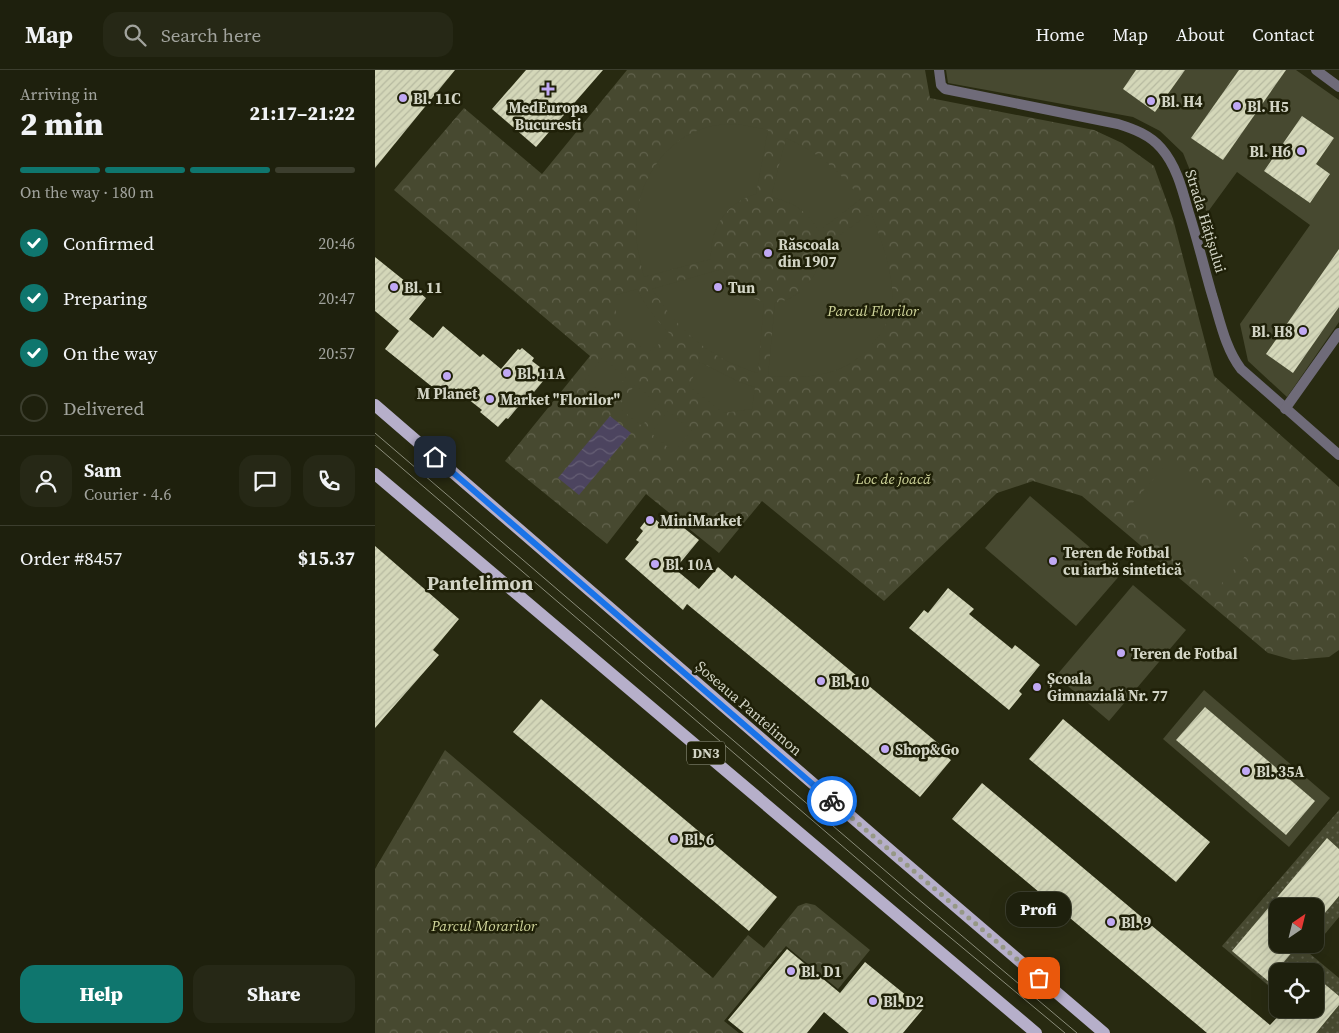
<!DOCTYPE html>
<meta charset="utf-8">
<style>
:root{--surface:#1e200d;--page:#262816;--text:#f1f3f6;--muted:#a1a39d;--line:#3c3e2e;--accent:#0f766e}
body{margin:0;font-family:"Source Serif 4",serif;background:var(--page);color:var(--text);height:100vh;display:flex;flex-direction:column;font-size:19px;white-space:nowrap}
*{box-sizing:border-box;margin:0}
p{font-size:16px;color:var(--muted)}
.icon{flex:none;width:28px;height:28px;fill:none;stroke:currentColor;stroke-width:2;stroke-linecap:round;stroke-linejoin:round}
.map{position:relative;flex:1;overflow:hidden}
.details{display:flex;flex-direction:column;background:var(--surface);width:375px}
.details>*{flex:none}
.needle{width:32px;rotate:35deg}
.controls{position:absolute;left:894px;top:828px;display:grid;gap:10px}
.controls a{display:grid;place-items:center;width:55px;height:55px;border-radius:10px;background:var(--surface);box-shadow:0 5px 20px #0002,0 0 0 1px var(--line);font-size:25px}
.pin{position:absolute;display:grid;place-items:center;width:42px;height:42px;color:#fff;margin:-21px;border-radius:10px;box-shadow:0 2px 8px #0006}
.courier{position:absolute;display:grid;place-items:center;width:50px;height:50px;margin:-25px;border:4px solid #1a73e8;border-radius:50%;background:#fff;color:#222;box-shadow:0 1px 6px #0007}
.bubble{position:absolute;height:35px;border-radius:15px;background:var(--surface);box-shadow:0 5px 20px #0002,0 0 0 1px var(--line);font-size:16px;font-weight:800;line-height:35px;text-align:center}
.headline em{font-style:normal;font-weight:800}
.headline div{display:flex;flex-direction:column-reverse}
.headline{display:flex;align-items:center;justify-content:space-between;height:85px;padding:0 20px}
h1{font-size:32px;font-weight:800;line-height:38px}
.bar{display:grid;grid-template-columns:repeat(4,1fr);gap:8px 5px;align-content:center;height:60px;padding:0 20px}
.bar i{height:6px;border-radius:4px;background:var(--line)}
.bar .on{background:var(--accent)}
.bar p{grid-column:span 4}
.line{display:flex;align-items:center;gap:12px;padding:0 20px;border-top:1px solid var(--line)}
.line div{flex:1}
.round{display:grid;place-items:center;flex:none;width:52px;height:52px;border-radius:15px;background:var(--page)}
ol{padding:0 20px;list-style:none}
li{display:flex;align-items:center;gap:15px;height:55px}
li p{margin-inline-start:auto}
li .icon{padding:5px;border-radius:50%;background:var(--accent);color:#fff;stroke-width:4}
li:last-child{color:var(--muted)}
li i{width:28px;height:28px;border:2px solid var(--line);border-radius:50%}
.button{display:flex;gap:10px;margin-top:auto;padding:10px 20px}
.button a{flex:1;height:58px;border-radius:15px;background:var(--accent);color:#fff;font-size:20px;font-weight:800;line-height:58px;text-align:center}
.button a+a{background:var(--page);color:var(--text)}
header{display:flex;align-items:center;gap:30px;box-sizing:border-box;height:70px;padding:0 25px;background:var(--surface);border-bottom:1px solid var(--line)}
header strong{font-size:24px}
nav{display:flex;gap:28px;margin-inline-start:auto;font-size:18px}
.search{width:350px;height:45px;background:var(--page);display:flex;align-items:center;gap:12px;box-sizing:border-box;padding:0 18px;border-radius:15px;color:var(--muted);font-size:19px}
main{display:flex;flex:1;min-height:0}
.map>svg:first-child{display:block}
</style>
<header>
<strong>Map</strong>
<div class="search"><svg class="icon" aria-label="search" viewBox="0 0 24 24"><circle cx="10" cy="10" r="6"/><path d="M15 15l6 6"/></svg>Search here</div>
<nav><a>Home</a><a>Map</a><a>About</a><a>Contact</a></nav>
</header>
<main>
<section class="details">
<div class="headline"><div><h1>2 min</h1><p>Arriving in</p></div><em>21:17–21:22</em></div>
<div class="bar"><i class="on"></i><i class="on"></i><i class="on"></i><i></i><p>On the way · 180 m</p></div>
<ol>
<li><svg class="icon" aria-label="check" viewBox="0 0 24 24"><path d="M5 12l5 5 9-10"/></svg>Confirmed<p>20:46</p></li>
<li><svg class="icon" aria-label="check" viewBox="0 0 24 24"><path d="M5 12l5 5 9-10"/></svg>Preparing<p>20:47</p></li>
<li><svg class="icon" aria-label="check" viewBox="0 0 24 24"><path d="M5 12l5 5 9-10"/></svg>On the way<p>20:57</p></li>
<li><i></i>Delivered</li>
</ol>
<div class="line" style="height:90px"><a class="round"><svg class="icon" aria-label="person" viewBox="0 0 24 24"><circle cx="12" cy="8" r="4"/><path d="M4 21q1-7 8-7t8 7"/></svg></a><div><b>Sam</b><p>Courier · 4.6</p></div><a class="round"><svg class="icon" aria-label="chat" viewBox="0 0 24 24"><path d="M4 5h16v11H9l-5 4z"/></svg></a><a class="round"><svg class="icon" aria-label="phone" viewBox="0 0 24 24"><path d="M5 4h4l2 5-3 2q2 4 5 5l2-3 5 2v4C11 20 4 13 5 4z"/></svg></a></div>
<div class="line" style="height:65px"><div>Order #8457</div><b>$15.37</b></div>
<div class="button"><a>Help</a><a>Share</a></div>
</section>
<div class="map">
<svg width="964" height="963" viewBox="0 0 964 963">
<defs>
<pattern id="grass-dots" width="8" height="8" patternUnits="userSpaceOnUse" patternTransform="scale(1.25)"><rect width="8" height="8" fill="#474930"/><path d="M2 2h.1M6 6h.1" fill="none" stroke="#61624c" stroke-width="1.8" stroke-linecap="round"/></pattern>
<pattern id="forest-crowns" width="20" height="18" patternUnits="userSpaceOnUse" patternTransform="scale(1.25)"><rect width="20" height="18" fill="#474930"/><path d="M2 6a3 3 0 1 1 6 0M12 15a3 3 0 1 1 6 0" fill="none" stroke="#61624c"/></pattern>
<pattern id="water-waves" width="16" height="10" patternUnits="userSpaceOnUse" patternTransform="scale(1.25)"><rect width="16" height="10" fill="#4c445f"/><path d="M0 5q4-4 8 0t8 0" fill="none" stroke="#655e74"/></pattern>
<pattern id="building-hatch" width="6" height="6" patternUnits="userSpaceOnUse" patternTransform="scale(1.25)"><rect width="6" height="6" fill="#d4d7b9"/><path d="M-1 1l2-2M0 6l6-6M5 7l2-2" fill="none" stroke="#b6b9a0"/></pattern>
</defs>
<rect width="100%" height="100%" fill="#282a11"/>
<!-- grass -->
<path fill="url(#grass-dots)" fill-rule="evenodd" d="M964,740v107l-30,36 30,25v55h-34l-16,-24h26v-38h-38v22l-55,-47zM902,836h38v38h-38z"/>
<!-- forest -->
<g fill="url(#forest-crowns)">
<polygon points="252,0 550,0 555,28 719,60 747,73 779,96 798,149 839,306 964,417 964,580 954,587 918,590 893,583 707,426 658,411 622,423 509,531 387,431 344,483 271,424 232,474 130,391 215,286 19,120 89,38 167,104"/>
<polygon points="70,680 338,908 373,865 389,878 423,836 431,833 440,835 495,880 463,919 411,876 349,951 364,963 0,963 0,799"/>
</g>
<!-- garden -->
<g fill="#474930">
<polygon points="571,0 921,0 964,30 964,252 912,327 873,291 865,254 935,155 862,102 832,143 808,83 785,61 758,47 573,13"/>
<path d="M363,54l30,6 -12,64c-30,8 -46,35 -45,65l-67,18c-4,-16 -8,-32 -8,-48 0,-45 27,-90 72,-102 9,-3 20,-2 30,-3z"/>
<path d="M411,68c31,13 55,34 75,61l-42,32c-13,-21 -24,-28 -48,-34z"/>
<path d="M496,143c9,22 27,73 20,97 -3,12 -10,24 -18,33 -26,34 -65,36 -105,33l7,-73c25,-4 47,-28 45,-54z"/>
<path d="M347,199c11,18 22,27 42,33l-6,71c-48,-14 -79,-42 -106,-84z"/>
<path d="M262,219c9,18 20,32 34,46l-24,18 -31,-27v-31z"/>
<polygon points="227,288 251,307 234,329 210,310"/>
<polygon points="325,292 364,312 380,317 377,339 348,343 314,316"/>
<polygon points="260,315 284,334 267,356 243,337"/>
<polygon points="293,341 317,360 299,382 276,363"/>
<polygon points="794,391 885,469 840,521 749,443"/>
<polygon points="655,426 746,504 701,556 610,478"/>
<polygon points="758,515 811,560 734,651 681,606"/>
<polygon points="829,620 955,728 914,777 788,669"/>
</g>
<!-- water -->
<polygon fill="url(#water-waves)" points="235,346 256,363 204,425 183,408"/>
<!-- building -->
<g fill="url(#building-hatch)">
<polygon points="0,0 80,0 0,98"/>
<polygon points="151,0 228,0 161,77 117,39"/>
<polygon points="761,0 810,0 780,42 748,19"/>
<polygon points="864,0 911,0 848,90 816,68"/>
<polygon points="927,46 959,68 941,94 955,104 935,133 889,101"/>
<polygon points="964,179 964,237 918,303 891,284"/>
<polygon points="0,187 51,228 34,249 58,268 68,256 105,287 108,284 126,299 143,279 145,280 147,278 159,288 157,291 174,304 159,322 157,320 133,349 131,348 123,357 105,342 107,340 79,318 71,328 10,279 24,261 0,241"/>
<polygon points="275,445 292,459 299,450 324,470 300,499 324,519 343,497 357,509 360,505 564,674 561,678 576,690 545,727 312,534 308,540 250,489 264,472 261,470 268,461 265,458"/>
<polygon points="0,476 84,549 58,580 64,585 0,658"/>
<polygon points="573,518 599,539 594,544 637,579 640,575 665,595 644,621 647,624 634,640 534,558 549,540 553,543"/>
<polygon points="166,629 402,827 374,861 138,662"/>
<polygon points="830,637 940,731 911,765 801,670"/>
<polygon points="688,649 835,772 801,812 654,689"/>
<polygon points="607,713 895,955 910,939 940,939 940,906 964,926 964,935 941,963 832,963 577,749"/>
<polygon points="952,768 964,779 964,826 940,855 940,836 902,836 902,874 924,874 893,911 857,881"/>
<polygon points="412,879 465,923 490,892 548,939 528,963 474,963 449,942 432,963 369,963 353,950"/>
</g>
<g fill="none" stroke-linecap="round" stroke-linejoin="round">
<!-- minor -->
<g stroke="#6f6b79" stroke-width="10">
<path d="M564,0l2,15 4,4 173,35c16,5 32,11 43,24 15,17 21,40 27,62 9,28 16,57 24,85 8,25 13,53 29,74l98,86"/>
<polyline points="941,0 964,17"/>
<polyline points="910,339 964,263"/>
</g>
<!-- primary -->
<g stroke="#b6afca" stroke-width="12">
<polyline points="0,335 523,787 729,963"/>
<polyline points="0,404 661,963"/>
</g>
<!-- tram -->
<g stroke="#8b8d7a" stroke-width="1">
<polyline points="0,363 535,822 702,963"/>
<polyline points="0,375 529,829 690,963"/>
</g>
</g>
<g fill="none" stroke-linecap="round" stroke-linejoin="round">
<!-- done -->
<polyline stroke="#969886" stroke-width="5" stroke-dasharray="0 9" points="457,731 664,908"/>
<!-- route -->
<polyline stroke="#1a73e8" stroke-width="6" points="60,387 457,731"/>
</g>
<!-- markers -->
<g fill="#c0a8f4" stroke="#1f2008" stroke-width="2">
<path d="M170.5 11.5h5v5h5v5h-5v5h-5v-5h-5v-5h5z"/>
<circle cx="28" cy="28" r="5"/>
<circle cx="776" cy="31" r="5"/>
<circle cx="862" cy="36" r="5"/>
<circle cx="926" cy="81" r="5"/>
<circle cx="393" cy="183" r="5"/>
<circle cx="19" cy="217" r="5"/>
<circle cx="343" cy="217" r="5"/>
<circle cx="928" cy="261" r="5"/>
<circle cx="132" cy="303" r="5"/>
<circle cx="72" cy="306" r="5"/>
<circle cx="115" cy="329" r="5"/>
<circle cx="275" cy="450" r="5"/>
<circle cx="678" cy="491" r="5"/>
<circle cx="280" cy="494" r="5"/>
<circle cx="746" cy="583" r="5"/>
<circle cx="446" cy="611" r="5"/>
<circle cx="662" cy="617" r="5"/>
<circle cx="510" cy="679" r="5"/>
<circle cx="871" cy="701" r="5"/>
<circle cx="299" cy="769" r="5"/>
<circle cx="736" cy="852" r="5"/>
<circle cx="416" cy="901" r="5"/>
<circle cx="498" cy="931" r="5"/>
</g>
<g text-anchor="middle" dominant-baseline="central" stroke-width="5" stroke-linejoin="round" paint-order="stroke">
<!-- shield labels -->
<rect fill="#1f2008" stroke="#9c9e8c" stroke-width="1" x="312" y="671.5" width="38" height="23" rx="4"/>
<g font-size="14" font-weight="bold" fill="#d2d4c5">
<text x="331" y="683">DN3</text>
</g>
<!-- poi labels -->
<g font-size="15" font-weight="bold" fill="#d2d4c5" stroke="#1f2008" text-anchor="start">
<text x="38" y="28">Bl. 11C</text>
<text x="786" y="31">Bl. H4</text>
<text x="872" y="36">Bl. H5</text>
<text x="173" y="37" text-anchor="middle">MedEuropa<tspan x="173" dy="17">Bucuresti</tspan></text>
<text x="916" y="81" text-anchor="end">Bl. H6</text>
<text x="403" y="174">Răscoala<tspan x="403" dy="17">din 1907</tspan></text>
<text x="29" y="217">Bl. 11</text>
<text x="353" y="217">Tun</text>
<text x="918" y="261" text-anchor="end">Bl. H8</text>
<text x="142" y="303">Bl. 11A</text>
<text x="72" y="323" text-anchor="middle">M Planet</text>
<text x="125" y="329">Market "Florilor"</text>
<text x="285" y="450">MiniMarket</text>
<text x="688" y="482">Teren de Fotbal<tspan x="688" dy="17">cu iarbă sintetică</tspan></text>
<text x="290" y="494">Bl. 10A</text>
<text x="756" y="583">Teren de Fotbal</text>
<text x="672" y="608">Școala<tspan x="672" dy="17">Gimnazială Nr. 77</tspan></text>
<text x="456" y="611">Bl. 10</text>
<text x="520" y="679">Shop&amp;Go</text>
<text x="881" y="701">Bl. 35A</text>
<text x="309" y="769">Bl. 6</text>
<text x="746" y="852">Bl. 9</text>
<text x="426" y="901">Bl. D1</text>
<text x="508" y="931">Bl. D2</text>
</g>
<!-- street labels -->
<g font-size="15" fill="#d2d4c5" stroke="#1f2008">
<text transform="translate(831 151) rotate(73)">Strada Hățișului</text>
<text transform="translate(374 638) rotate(41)">Șoseaua Pantelimon</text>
</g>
<!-- park labels -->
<g font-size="15" font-style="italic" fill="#cfd49a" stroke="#1f2008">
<text x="498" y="240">Parcul Florilor</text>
<text x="518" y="408">Loc de joacă</text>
<text x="109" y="855">Parcul Morarilor</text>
</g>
<!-- district labels -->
<g font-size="20" font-weight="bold" fill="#d2d4c5" stroke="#1f2008">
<text x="105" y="513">Pantelimon</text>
</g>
</g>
</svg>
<div class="controls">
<a><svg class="needle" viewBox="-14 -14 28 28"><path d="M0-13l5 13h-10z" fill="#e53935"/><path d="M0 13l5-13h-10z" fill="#a1a39d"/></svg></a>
<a><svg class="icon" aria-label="locate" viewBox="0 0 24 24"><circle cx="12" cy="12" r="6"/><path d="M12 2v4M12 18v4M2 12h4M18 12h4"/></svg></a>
</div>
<div class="pin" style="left:664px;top:908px;background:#ea580c"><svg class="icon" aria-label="bag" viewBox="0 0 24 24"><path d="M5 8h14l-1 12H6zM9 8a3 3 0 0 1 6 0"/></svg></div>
<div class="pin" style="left:60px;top:387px;background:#1f2937"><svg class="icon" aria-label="home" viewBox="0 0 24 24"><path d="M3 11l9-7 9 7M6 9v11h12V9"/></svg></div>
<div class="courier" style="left:457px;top:731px"><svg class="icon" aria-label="bike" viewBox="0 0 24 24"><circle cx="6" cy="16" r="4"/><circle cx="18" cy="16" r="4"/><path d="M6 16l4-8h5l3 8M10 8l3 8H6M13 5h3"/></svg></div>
<div class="bubble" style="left:631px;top:822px;width:65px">Profi</div>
</div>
</main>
